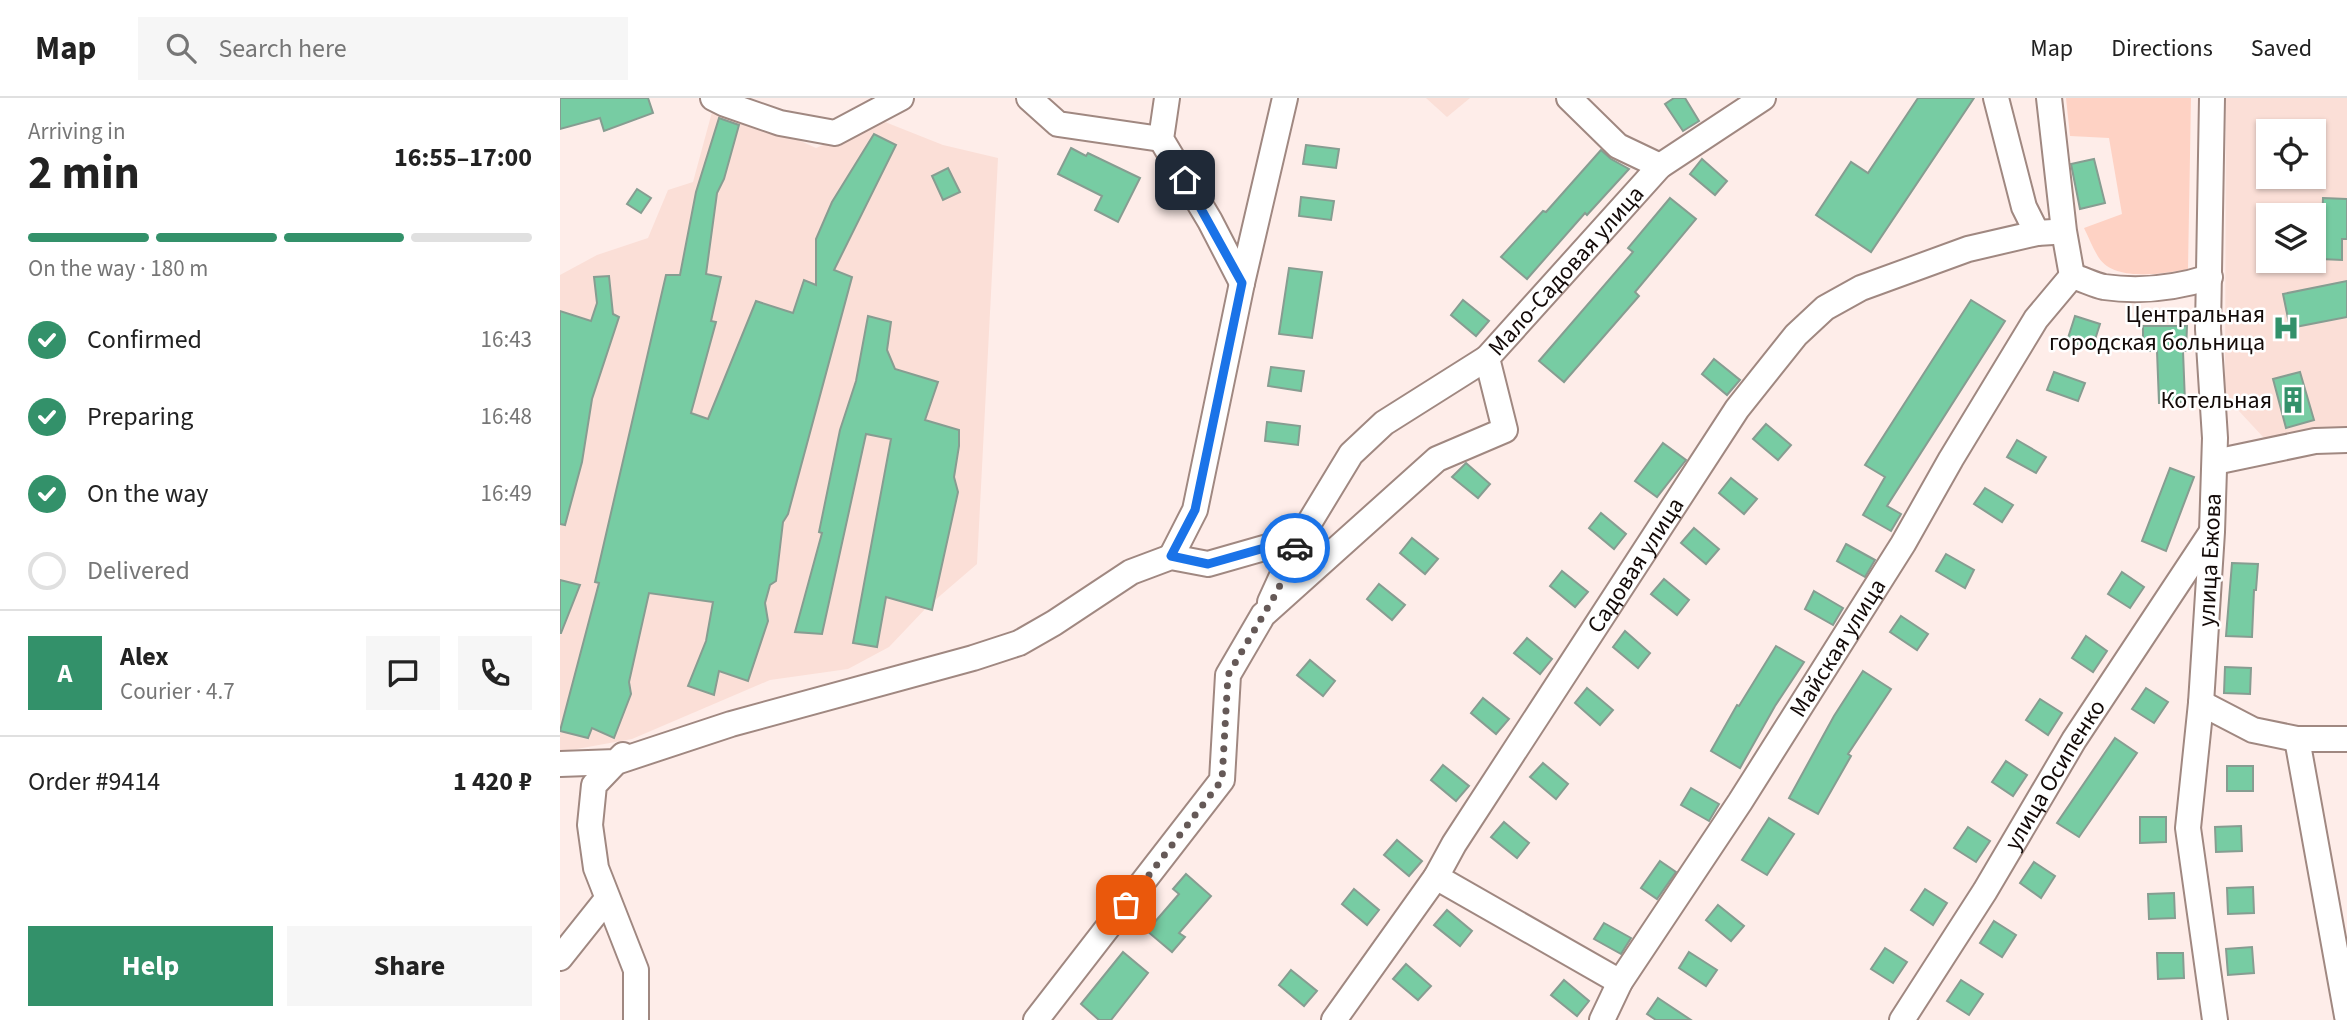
<!DOCTYPE html>
<meta charset="utf-8">
<style>
:root{--surface:#fff;--page:#f6f6f6;--text:#222;--muted:#767676;--line:#e0e0e0;--accent:#33916a}
body{margin:0;font-family:"Source Sans 3",sans-serif;background:var(--page);color:var(--text);height:100vh;display:flex;flex-direction:column;font-size:26px;white-space:nowrap}
*{box-sizing:border-box;margin:0}
p{font-size:23px;color:var(--muted)}
.icon{flex:none;width:38px;height:38px;fill:none;stroke:currentColor;stroke-width:2;stroke-linecap:round;stroke-linejoin:round}
.map{position:relative;flex:1;overflow:hidden}
.panel{display:flex;flex-direction:column;background:var(--surface);width:560px}
.panel>*{flex:none}
.tools{position:absolute;left:1696px;top:21px;display:grid;gap:14px}
.tools a{display:grid;place-items:center;width:70px;height:70px;border-radius:0px;background:var(--surface);box-shadow:0 2px 5px #0004;font-size:35px}
.pin{position:absolute;display:grid;place-items:center;width:60px;height:60px;color:#fff;margin:-30px;border-radius:14px;box-shadow:0 4px 10px #0006}
.courier{position:absolute;display:grid;place-items:center;width:70px;height:70px;margin:-35px;border:5px solid #1a73e8;border-radius:50%;background:#fff;color:#222;box-shadow:0 2px 9px #0007}
.overview em{font-style:normal;font-weight:700}
.overview div{display:flex;flex-direction:column-reverse}
.overview{display:flex;align-items:center;justify-content:space-between;height:119px;padding:0 28px}
h1{font-size:46px;font-weight:700;line-height:52px}
.bar{display:grid;grid-template-columns:repeat(4,1fr);gap:10px 7px;align-content:center;height:84px;padding:0 28px}
.bar i{height:9px;border-radius:5px;background:var(--line)}
.bar .selected{background:var(--accent)}
.bar p{grid-column:span 4}
.line{display:flex;align-items:center;gap:18px;padding:0 28px;border-top:2px solid var(--line)}
.line div{flex:1}
.round{display:grid;place-items:center;flex:none;width:74px;height:74px;border-radius:0px;background:var(--page)}
ol{padding:0 28px;list-style:none}
li{display:flex;align-items:center;gap:21px;height:77px}
li p{margin-inline-start:auto}
li .icon{padding:7px;border-radius:50%;background:var(--accent);color:#fff;stroke-width:4}
li:last-child{color:var(--muted)}
li i{width:38px;height:38px;border:4px solid var(--line);border-radius:50%}
.button{display:flex;gap:14px;margin-top:auto;padding:14px 28px}
.button a{flex:1;height:80px;border-radius:0px;background:var(--accent);color:#fff;font-size:28px;font-weight:700;line-height:80px;text-align:center}
.button a+a{background:var(--page);color:var(--text)}
header{display:flex;align-items:center;gap:42px;box-sizing:border-box;height:98px;padding:0 35px;background:var(--surface);border-bottom:2px solid var(--line)}
header strong{font-size:33px}
nav{display:flex;gap:38px;margin-inline-start:auto;font-size:24px}
.search{width:490px;height:63px;background:var(--page);display:flex;align-items:center;gap:18px;box-sizing:border-box;padding:0 24px;border-radius:0px;color:var(--muted);font-size:26px}
main{display:flex;flex:1;min-height:0}
.map>svg:first-child{display:block}
</style>
<header>
<strong>Map</strong>
<div class="search"><svg class="icon" aria-label="search" viewBox="0 0 24 24"><circle cx="10" cy="10" r="6"/><path d="M15 15l6 6"/></svg>Search here</div>
<nav><a>Map</a><a>Directions</a><a>Saved</a></nav>
</header>
<main>
<section class="panel">
<div class="overview"><div><h1>2 min</h1><p>Arriving in</p></div><em>16:55–17:00</em></div>
<div class="bar"><i class="selected"></i><i class="selected"></i><i class="selected"></i><i></i><p>On the way · 180 m</p></div>
<ol>
<li><svg class="icon" aria-label="check" viewBox="0 0 24 24"><path d="M5 12l5 5 9-10"/></svg>Confirmed<p>16:43</p></li>
<li><svg class="icon" aria-label="check" viewBox="0 0 24 24"><path d="M5 12l5 5 9-10"/></svg>Preparing<p>16:48</p></li>
<li><svg class="icon" aria-label="check" viewBox="0 0 24 24"><path d="M5 12l5 5 9-10"/></svg>On the way<p>16:49</p></li>
<li><i></i>Delivered</li>
</ol>
<div class="line" style="height:126px"><b class="round" style="background:var(--accent);color:#fff">A</b><div><b>Alex</b><p>Courier · 4.7</p></div><a class="round"><svg class="icon" aria-label="chat" viewBox="0 0 24 24"><path d="M4 5h16v11H9l-5 4z"/></svg></a><a class="round"><svg class="icon" aria-label="phone" viewBox="0 0 24 24"><path d="M5 4h4l2 5-3 2q2 4 5 5l2-3 5 2v4C11 20 4 13 5 4z"/></svg></a></div>
<div class="line" style="height:91px"><div>Order #9414</div><b>1 420 ₽</b></div>
<div class="button"><a>Help</a><a>Share</a></div>
</section>
<div class="map">
<svg width="1787" height="922" viewBox="0 0 1787 922">
<rect width="100%" height="100%" fill="#feede9"/>
<!-- built -->
<g fill="#fbdfd7" fill-rule="evenodd">
<polygon points="866,0 910,0 887,19"/>
<path d="M1666,0h121v336l-83,4 -39,-42zM1708,33h46v46h-46zM1708,117h46v46h-46z"/>
<polygon points="168,10 256,50 320,22 383,47 438,60 417,466 367,509 329,549 288,571 210,582 72,641 0,654 0,177 37,157 88,140 108,92 133,84 152,14"/>
</g>
<!-- green -->
<path fill="#fed2c4" d="M1506,0h125l-3,171c-24,5 -73,13 -89,-11 -6,-9 -10,-20 -15,-30l38,-14 -13,-76 -39,-2z"/>
<!-- building -->
<g fill="#77cca3" stroke="#869d91" stroke-width="2">
<polygon points="0,0 88,0 93,15 44,33 40,20 0,31"/>
<polygon points="1114,0 1125,0 1139,23 1123,33 1105,6"/>
<polygon points="1358,0 1414,0 1311,154 1256,117 1291,64 1308,75"/>
<polygon points="159,20 179,27 164,81 157,95 146,176 161,179 151,223 156,224 131,315 148,321 196,203 233,215 244,182 256,187 256,141 272,104 314,36 336,47 274,172 292,179 228,416 223,424 216,483 210,487 205,505 208,523 188,583 159,573 154,597 128,588 146,543 153,504 89,495 69,584 71,596 54,640 32,630 28,640 0,633 39,485 35,484 106,177 120,177 136,94"/>
<polygon points="746,47 779,51 776,70 743,66"/>
<polygon points="511,50 526,58 528,55 580,80 558,124 535,112 542,98 498,76"/>
<polygon points="1041,52 1051,61 1069,71 1027,117 1025,115 967,181 941,159 983,113 986,114"/>
<polygon points="1142,61 1167,83 1155,97 1130,76"/>
<polygon points="1534,61 1545,105 1520,111 1511,66"/>
<polygon points="388,70 400,94 383,102 372,78"/>
<polygon points="77,91 91,100 81,115 67,106"/>
<polygon points="741,99 774,103 771,122 739,118"/>
<polygon points="1110,100 1136,121 1075,194 1079,198 1004,284 979,263 1073,154 1068,150"/>
<polygon points="1763,100 1787,101 1787,141 1782,141 1782,162 1761,161"/>
<polygon points="729,170 762,174 752,240 719,236"/>
<polygon points="49,178 53,216 59,219 32,301 22,364 5,427 0,426 0,213 31,223 37,205 34,179"/>
<polygon points="1787,183 1787,219 1730,230 1723,196"/>
<polygon points="903,202 929,223 916,238 891,217"/>
<polygon points="1411,202 1445,223 1327,408 1341,416 1331,433 1303,417 1325,379 1305,367"/>
<polygon points="308,218 331,224 327,252 335,271 378,284 365,322 399,332 399,348 394,379 398,394 372,512 326,499 317,549 293,545 331,341 306,336 262,536 235,534 262,435 259,434 280,332 296,283"/>
<polygon points="1515,218 1540,226 1532,251 1507,243"/>
<polygon points="1583,228 1627,228 1626,253 1623,253 1625,304 1599,305 1597,253 1583,253"/>
<polygon points="1154,261 1180,282 1167,297 1142,276"/>
<polygon points="711,269 744,273 741,293 708,288"/>
<polygon points="1494,274 1525,285 1518,303 1487,292"/>
<polygon points="1740,274 1754,322 1726,330 1713,281"/>
<polygon points="707,324 740,328 738,347 705,343"/>
<polygon points="1206,326 1231,347 1218,362 1193,341"/>
<polygon points="1457,342 1486,359 1476,375 1447,359"/>
<polygon points="1103,345 1126,362 1097,399 1075,383"/>
<polygon points="906,365 930,386 918,400 892,379"/>
<polygon points="1610,370 1634,379 1606,453 1582,443"/>
<polygon points="1171,380 1197,401 1184,416 1159,395"/>
<polygon points="1425,390 1453,407 1442,424 1414,406"/>
<polygon points="1041,415 1066,436 1054,451 1029,430"/>
<polygon points="1134,430 1159,451 1146,466 1121,445"/>
<polygon points="852,440 878,461 865,476 840,455"/>
<polygon points="1286,446 1315,462 1305,479 1277,463"/>
<polygon points="1386,456 1414,472 1405,490 1376,473"/>
<polygon points="1672,465 1698,466 1696,492 1694,492 1692,539 1666,538"/>
<polygon points="1002,473 1028,494 1015,509 990,488"/>
<polygon points="1562,474 1584,489 1570,510 1548,496"/>
<polygon points="1104,481 1129,502 1117,517 1091,496"/>
<polygon points="0,482 20,487 1,535 0,535"/>
<polygon points="819,486 845,507 832,522 807,501"/>
<polygon points="1254,493 1283,510 1273,527 1245,511"/>
<polygon points="1341,518 1368,536 1357,552 1330,534"/>
<polygon points="1065,533 1090,555 1078,570 1053,549"/>
<polygon points="1526,538 1547,553 1533,574 1512,560"/>
<polygon points="967,540 992,561 980,576 954,555"/>
<polygon points="1216,548 1244,564 1215,608 1180,670 1151,653 1177,607 1179,608"/>
<polygon points="750,562 775,583 763,598 737,577"/>
<polygon points="1665,569 1691,570 1690,596 1664,595"/>
<polygon points="1303,573 1331,591 1288,656 1291,658 1258,716 1229,700 1274,618"/>
<polygon points="1027,590 1053,612 1040,627 1015,605"/>
<polygon points="1586,590 1608,604 1594,625 1572,611"/>
<polygon points="923,600 949,621 936,636 911,615"/>
<polygon points="1480,601 1502,615 1488,637 1466,622"/>
<polygon points="1555,640 1577,655 1519,739 1497,725"/>
<polygon points="1446,663 1467,677 1453,698 1432,684"/>
<polygon points="983,665 1008,686 996,701 970,679"/>
<polygon points="883,667 909,688 896,703 871,682"/>
<rect x="1667" y="668" width="26" height="25"/>
<polygon points="1131,690 1159,706 1149,723 1121,707"/>
<polygon points="1580,719 1606,719 1606,744 1580,745"/>
<polygon points="1209,720 1234,736 1207,777 1182,762"/>
<polygon points="944,724 969,745 957,760 931,739"/>
<polygon points="1681,728 1682,753 1656,754 1655,729"/>
<polygon points="1408,729 1430,743 1416,764 1394,750"/>
<polygon points="837,742 862,763 849,778 824,757"/>
<polygon points="1100,763 1116,774 1097,801 1081,790"/>
<polygon points="1474,764 1495,778 1481,800 1460,785"/>
<polygon points="626,776 651,798 619,835 625,839 612,854 587,833 619,796 613,791"/>
<polygon points="1693,789 1694,815 1668,816 1667,790"/>
<polygon points="794,791 819,812 807,827 782,806"/>
<polygon points="1365,791 1387,805 1373,827 1351,812"/>
<polygon points="1614,795 1615,820 1589,821 1588,796"/>
<polygon points="1158,807 1184,828 1171,843 1146,822"/>
<polygon points="887,812 912,833 900,848 874,827"/>
<polygon points="1434,823 1456,837 1442,859 1420,845"/>
<polygon points="1044,825 1071,840 1061,856 1034,841"/>
<polygon points="1692,849 1694,875 1668,877 1666,851"/>
<polygon points="1325,850 1347,864 1333,885 1311,871"/>
<polygon points="563,854 588,875 551,922 539,922 521,906"/>
<polygon points="1129,854 1157,872 1146,888 1119,870"/>
<polygon points="1597,855 1623,855 1624,880 1598,881"/>
<polygon points="846,866 871,888 858,902 833,881"/>
<polygon points="731,872 757,893 744,908 719,887"/>
<polygon points="1004,882 1029,903 1017,918 991,897"/>
<polygon points="1401,882 1423,896 1409,917 1387,903"/>
<polygon points="1098,900 1131,922 1096,922 1087,916"/>
</g>
<g fill="none" stroke-linecap="round" stroke-linejoin="round">
<defs>
<g id="street">
<polyline points="153,0 165,6 220,25 275,35 341,0"/>
<polyline points="469,0 498,26 601,41"/>
<polyline points="607,0 601,41 650,123 682,185"/>
<polyline points="1009,0 1058,48 1100,68"/>
<polyline points="1436,0 1464,109 1477,135 1493,134"/>
<polyline points="1489,0 1504,133 1512,178"/>
<polyline points="1652,0 1648,231 1655,340 1652,434 1641,605 1628,730 1655,922"/>
<path d="M1512,178c11,3 22,9 32,11 35,5 72,1 106,-10"/>
<polyline points="1655,364 1755,343 1787,342"/>
<polyline points="611,459 635,412 682,185 725,0"/>
<polyline points="710,504 737,445 791,356 824,325 927,260"/>
<polyline points="1641,605 1693,632 1737,641 1787,641"/>
<polyline points="1737,641 1787,918"/>
<polyline points="0,666 56,664 63,657"/>
<polyline points="876,779 1060,884"/>
<polyline points="0,860 47,801"/>
<polyline points="76,922 76,872 36,770 30,727 34,687 56,664 171,626 413,560 459,545 494,525 571,474 611,459 648,466 711,448 737,445"/>
<path id="s1" d="M476,922l186,-240 6,-105 35,-60 174,-156 68,-29 -18,-72 173,-192 103,-68"/>
<path id="s2" d="M774,922l102,-143 18,-33 283,-435 59,-74 29,-27 36,-20 107,-39 69,-16"/>
<path id="s3" d="M1042,922l18,-38 120,-180 163,-258 48,-85 85,-140 36,-43"/>
<path id="s4" d="M1342,922l83,-129 89,-151 137,-207"/>
</g>
</defs>
<!-- street casing -->
<use href="#street" stroke="#a08881" stroke-width="28"/>
<!-- street -->
<use href="#street" stroke="#fff" stroke-width="24"/>
</g>
<g fill="none" stroke-linecap="round" stroke-linejoin="round">
<!-- done -->
<polyline stroke="#655957" stroke-width="7" stroke-dasharray="0 12.6" points="566,807 662,682 668,577 718,492 735,450"/>
<!-- route -->
<polyline stroke="#1a73e8" stroke-width="9" points="625,82 682,185 635,412 611,458 648,466 711,448 737,445 735,450"/>
</g>
<!-- icons -->
<defs>
<symbol id="hospital-bare" viewBox="-9 -9 18 18"><path d="M-5-5h3v3.5h4V-5h3V5h-3V1.5h-4V5h-3Z" fill="#33916a" stroke="#fff" stroke-width="2.5" paint-order="stroke"/></symbol>
<symbol id="building-bare" viewBox="-9 -9 18 18"><path d="M-4-6H4V6H1V3H-1V6H-4ZM-2.5-4.3h1.7v1.8h-1.7ZM.8-4.3h1.7v1.8H.8ZM-2.5-1h1.7V.8h-1.7ZM.8-1h1.7V.8H.8Z" fill="#33916a" stroke="#fff" stroke-width="2.5" paint-order="stroke"/></symbol>
</defs>
<g fill-rule="evenodd">
<use href="#hospital-bare" x="1707" y="211" width="38" height="38"/>
<use href="#building-bare" x="1714" y="283" width="38" height="38"/>
</g>
<g text-anchor="middle" dominant-baseline="central" stroke-width="5" stroke-linejoin="round" paint-order="stroke">
<!-- street labels -->
<g font-size="24" fill="#130a08" stroke="#fff">
<text stroke="none"><textPath href="#s1" startOffset="978">Мало-Садовая улица</textPath></text>
<text transform="translate(1650 462) rotate(-87)">улица Ежова</text>
<text stroke="none"><textPath href="#s2" startOffset="546">Садовая улица</textPath></text>
<text stroke="none"><textPath href="#s3" startOffset="441">Майская улица</textPath></text>
<text stroke="none"><textPath href="#s4" startOffset="289">улица Осипенко</textPath></text>
</g>
<!-- poi labels -->
<g font-size="24" fill="#130a08" stroke="#fff" text-anchor="end">
<text x="1705" y="216">Центральная<tspan x="1705" dy="28">городская больница</tspan></text>
<text x="1712" y="302">Котельная</text>
</g>
</g>
</svg>
<div class="tools">
<a><svg class="icon" aria-label="locate" viewBox="0 0 24 24"><circle cx="12" cy="12" r="6"/><path d="M12 2v4M12 18v4M2 12h4M18 12h4"/></svg></a>
<a><svg class="icon" aria-label="layers" viewBox="0 0 24 24"><path d="M12 4l9 5-9 5-9-5zM3 14l9 5 9-5"/></svg></a>
</div>
<div class="pin" style="left:566px;top:807px;background:#ea580c"><svg class="icon" aria-label="bag" viewBox="0 0 24 24"><path d="M5 8h14l-1 12H6zM9 8a3 3 0 0 1 6 0"/></svg></div>
<div class="pin" style="left:625px;top:82px;background:#1f2937"><svg class="icon" aria-label="home" viewBox="0 0 24 24"><path d="M3 11l9-7 9 7M6 9v11h12V9"/></svg></div>
<div class="courier" style="left:735px;top:450px"><svg class="icon" aria-label="car" viewBox="0 0 24 24"><path d="M5 17H2v-5l4-1 3-4h7l3 4 3 1v5h-3M9 17h6M6 11h13"/><circle cx="7" cy="17" r="2"/><circle cx="17" cy="17" r="2"/></svg></div>
</div>
</main>
